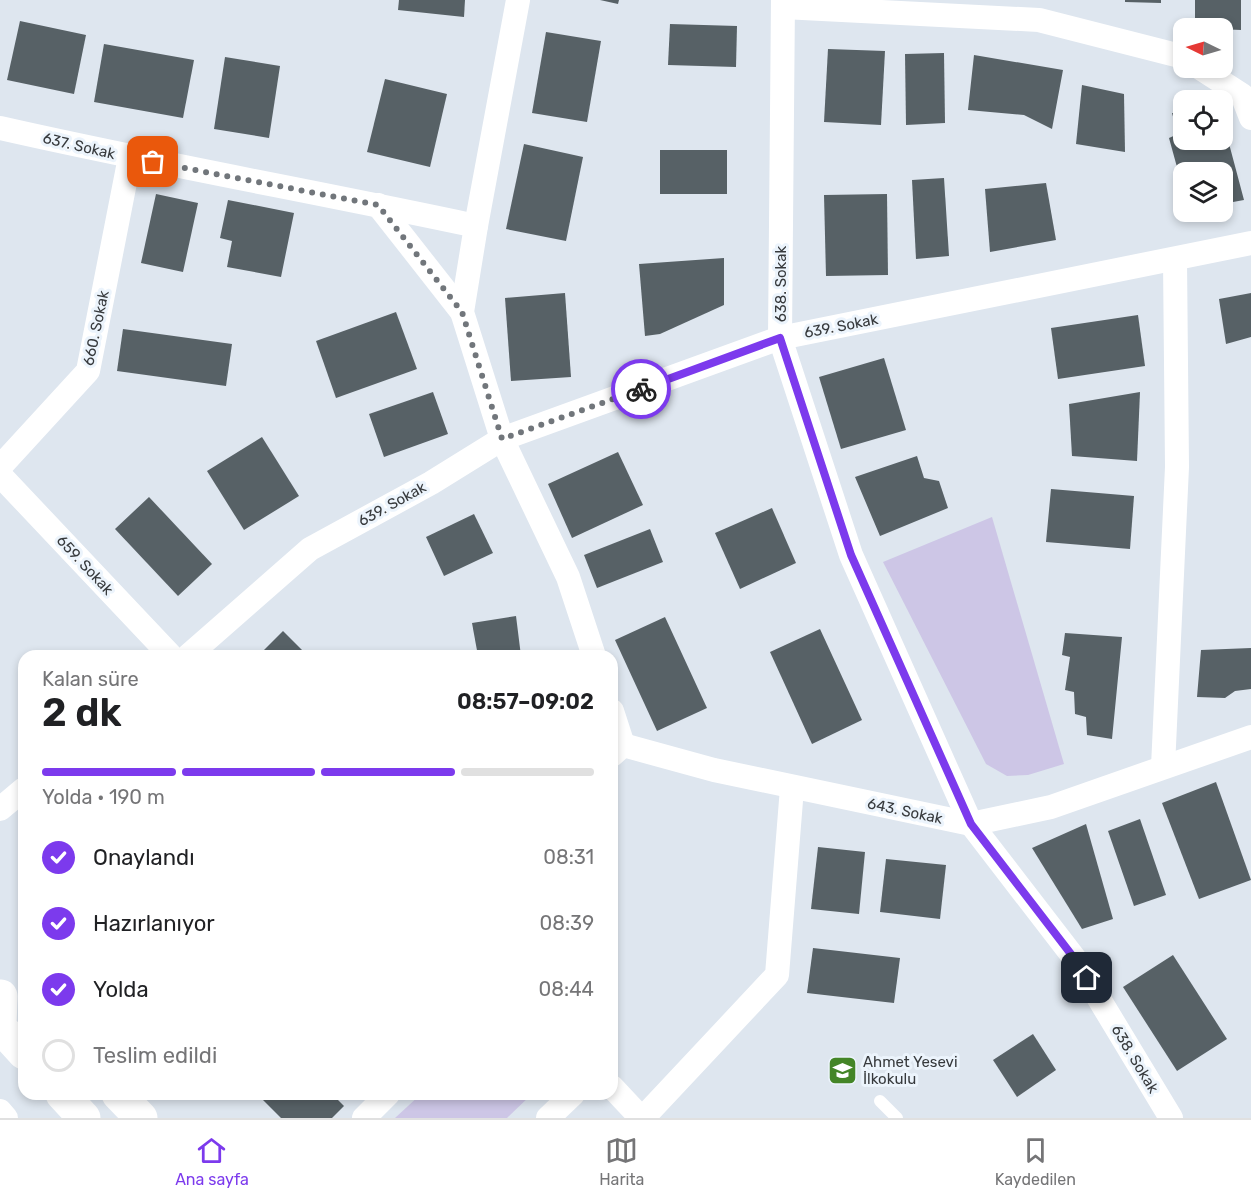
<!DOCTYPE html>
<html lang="tr">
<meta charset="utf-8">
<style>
:root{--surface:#fff;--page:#f6f6f6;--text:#202124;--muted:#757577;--line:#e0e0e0;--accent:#7c3aed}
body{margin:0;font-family:Rubik,sans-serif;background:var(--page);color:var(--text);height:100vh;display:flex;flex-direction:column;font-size:22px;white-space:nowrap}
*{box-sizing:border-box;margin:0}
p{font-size:20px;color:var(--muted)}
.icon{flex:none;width:33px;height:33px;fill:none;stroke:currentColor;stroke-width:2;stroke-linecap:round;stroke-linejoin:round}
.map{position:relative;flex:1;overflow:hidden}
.drawer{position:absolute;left:18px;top:650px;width:600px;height:450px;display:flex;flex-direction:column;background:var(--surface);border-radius:18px;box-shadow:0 3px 9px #0003}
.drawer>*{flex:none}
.needle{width:39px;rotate:275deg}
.buttons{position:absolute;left:1173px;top:18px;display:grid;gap:12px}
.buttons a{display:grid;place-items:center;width:60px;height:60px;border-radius:12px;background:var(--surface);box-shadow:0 3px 9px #0003;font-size:30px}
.pin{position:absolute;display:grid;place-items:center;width:51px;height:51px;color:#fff;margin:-26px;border-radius:12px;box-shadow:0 3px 9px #0006}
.courier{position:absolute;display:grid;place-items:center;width:60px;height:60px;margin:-30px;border:4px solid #7c3aed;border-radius:50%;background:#fff;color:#222;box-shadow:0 2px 8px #0007}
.summary em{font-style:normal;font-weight:600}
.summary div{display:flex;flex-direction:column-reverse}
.summary{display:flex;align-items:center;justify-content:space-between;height:102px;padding:0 24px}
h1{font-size:39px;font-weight:600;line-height:45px}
.bar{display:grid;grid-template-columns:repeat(4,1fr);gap:9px 6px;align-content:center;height:72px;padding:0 24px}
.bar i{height:8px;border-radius:4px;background:var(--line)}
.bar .current{background:var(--accent)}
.bar p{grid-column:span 4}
ol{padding:0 24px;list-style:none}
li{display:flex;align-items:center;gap:18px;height:66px}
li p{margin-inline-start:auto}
li .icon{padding:6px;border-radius:50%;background:var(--accent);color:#fff;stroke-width:4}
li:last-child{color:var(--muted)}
li i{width:33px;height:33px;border:3px solid var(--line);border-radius:50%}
.menu{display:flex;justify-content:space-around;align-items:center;height:84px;border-top:2px solid var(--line);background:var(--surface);font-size:16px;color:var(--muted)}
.menu a{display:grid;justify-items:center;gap:3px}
.menu .current{color:var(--accent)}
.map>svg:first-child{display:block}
</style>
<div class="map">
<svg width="1251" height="1118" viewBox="0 0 1251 1118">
<rect width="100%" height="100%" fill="#dee6ef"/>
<!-- green -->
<g fill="#cdc6e6">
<polygon points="992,517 1064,764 1028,775 1007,776 986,764 883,562"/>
<polygon points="421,1094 532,1094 507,1118 395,1118"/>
</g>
<!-- building -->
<g fill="#576166">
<polygon points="399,0 465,0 464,17 398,10"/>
<polygon points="600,0 619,0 618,4"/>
<polygon points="1125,0 1161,0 1161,3 1125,2"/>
<polygon points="1195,0 1241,0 1241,30 1195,28"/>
<polygon points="20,21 86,35 74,94 7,80"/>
<polygon points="670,24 737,26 736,67 668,65"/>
<polygon points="546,32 601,41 587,122 532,113"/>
<polygon points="104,44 194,60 183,118 94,102"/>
<polygon points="828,49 885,51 881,125 824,122"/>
<polygon points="944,53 945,123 906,125 905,54"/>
<polygon points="974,55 1063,70 1052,129 1024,115 968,110"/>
<polygon points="225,57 280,66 269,138 214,129"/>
<polygon points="385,79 447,94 430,167 367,152"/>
<polygon points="1082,85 1124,94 1125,152 1076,144"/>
<polygon points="1172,113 1184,114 1184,140 1222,140 1223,121 1244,200 1222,204 1222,172 1184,172 1183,189 1169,138 1178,134"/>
<polygon points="524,144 583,157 566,241 506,229"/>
<rect x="660" y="150" width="67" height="44"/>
<polygon points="944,178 949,256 916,259 912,180"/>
<polygon points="1046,183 1056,240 990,252 985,189"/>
<polygon points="156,194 198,203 183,272 141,263"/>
<polygon points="887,194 888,275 826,276 824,195"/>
<polygon points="228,200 294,213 281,277 227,267 232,241 220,238"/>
<polygon points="724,258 724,305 660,334 645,336 639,264"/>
<polygon points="565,293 571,377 511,381 505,298"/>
<polygon points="1251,293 1251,337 1226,344 1219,299"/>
<polygon points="396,312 417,369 336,398 316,341"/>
<polygon points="1138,315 1145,366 1058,379 1051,328"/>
<polygon points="123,329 232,344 226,386 117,371"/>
<polygon points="884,358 906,430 841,449 819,377"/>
<polygon points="433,392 448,434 384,457 369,414"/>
<polygon points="1140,392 1137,461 1072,456 1069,404"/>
<polygon points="262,437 299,496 244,530 207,471"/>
<polygon points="618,452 643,505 572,538 548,484"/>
<polygon points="917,456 924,478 939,481 948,508 880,536 855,477"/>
<polygon points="1051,489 1134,496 1130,549 1046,542"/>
<polygon points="149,497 212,564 178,596 115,529"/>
<polygon points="772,508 796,563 740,589 715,533"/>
<polygon points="474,514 493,553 444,576 426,537"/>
<polygon points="650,529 663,562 597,588 584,555"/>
<polygon points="516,616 521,656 478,656 472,623"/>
<polygon points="665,617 707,708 657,731 615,640"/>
<polygon points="820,629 862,720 812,744 770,652"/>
<polygon points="283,631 308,656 258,656"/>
<polygon points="1065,633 1122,637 1112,739 1087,735 1086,717 1075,714 1074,692 1065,690 1070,657 1062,655"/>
<polygon points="1251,648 1251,689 1235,691 1225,698 1197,697 1201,650"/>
<polygon points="1216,782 1251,880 1199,899 1162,803"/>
<polygon points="1140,819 1166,895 1134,906 1108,831"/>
<polygon points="1086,824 1113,919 1082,929 1032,848"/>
<polygon points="818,847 865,852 859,914 811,909"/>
<polygon points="886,859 946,865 940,919 880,912"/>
<polygon points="813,948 900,958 894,1003 807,993"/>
<polygon points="1173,955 1227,1039 1177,1071 1123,987"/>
<polygon points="1033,1034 1056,1070 1017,1097 993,1060"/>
<polygon points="257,1094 332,1094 344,1106 332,1118 281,1118"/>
</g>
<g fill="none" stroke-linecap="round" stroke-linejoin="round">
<!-- lane -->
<polyline stroke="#fff" stroke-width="12" points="880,1101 897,1118"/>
<!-- street -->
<g stroke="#fff" stroke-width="24">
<polyline points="518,0 476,226 462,312 502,439 568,577 594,656"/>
<polyline points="783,0 780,338 851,555 971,824 1075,959 1171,1118"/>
<polyline points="783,7 1039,20 1184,57"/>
<polyline points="1200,68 1242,95 1251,118"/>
<path d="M0,128c158,36 317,64 476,98"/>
<polyline points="378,205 462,312"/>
<polyline points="0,467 88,371 130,157"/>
<polyline points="0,475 171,656"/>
<polyline points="188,656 310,549 431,483 502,439 780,338 1251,243"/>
<polyline points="612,711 623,745 612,755"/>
<polyline points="623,745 714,770 971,824 1051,807 1251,737"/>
<polyline points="1163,767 1177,467 1175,260"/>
<polyline points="0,809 24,789"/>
<polyline points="612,1087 641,1118"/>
<polyline points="0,1111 6,1118"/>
<polyline points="364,1118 388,1094"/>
<polyline points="548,1118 573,1094"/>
<polyline points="643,1118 777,975 792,788"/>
</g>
<!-- secondary -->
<g stroke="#fff" stroke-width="33">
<polyline points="1,996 0,1027 24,1053"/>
<polyline points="62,1094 84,1118"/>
<polyline points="118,1094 141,1118"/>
</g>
</g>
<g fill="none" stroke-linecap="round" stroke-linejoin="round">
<!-- done -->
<polyline stroke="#71767b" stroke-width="6" stroke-dasharray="0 10.8" points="153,162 378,205 462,312 502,439 641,389"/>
<!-- route -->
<polyline stroke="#7c3aed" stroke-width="8" points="641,389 780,338 851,555 971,824 1074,958 1087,978"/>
</g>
<!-- icons -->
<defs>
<symbol id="school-square" viewBox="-11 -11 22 22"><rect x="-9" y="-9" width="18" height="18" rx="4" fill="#448527" stroke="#ecf4fc"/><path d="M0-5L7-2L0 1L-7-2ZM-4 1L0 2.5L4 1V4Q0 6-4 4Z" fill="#fff"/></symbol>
</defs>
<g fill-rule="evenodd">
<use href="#school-square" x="826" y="1054" width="33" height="33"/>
</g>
<g text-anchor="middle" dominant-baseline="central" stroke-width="6" stroke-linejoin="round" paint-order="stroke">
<!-- street labels -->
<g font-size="15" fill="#373a3d" stroke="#ecf4fc">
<text transform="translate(79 146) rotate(13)">637. Sokak</text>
<text transform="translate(781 284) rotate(-90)">638. Sokak</text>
<text transform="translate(841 326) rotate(-11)">639. Sokak</text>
<text transform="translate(96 328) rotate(-78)">660. Sokak</text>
<text transform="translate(392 504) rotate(-29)">639. Sokak</text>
<text transform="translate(85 565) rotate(47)">659. Sokak</text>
<text transform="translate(905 811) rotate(12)">643. Sokak</text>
<text transform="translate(1135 1059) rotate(59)">638. Sokak</text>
</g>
<!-- poi labels -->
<g font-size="15" fill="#373a3d" stroke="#ecf4fc" text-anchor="start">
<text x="863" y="1062">Ahmet Yesevi<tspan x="863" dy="17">İlkokulu</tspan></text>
</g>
</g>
</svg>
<div class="buttons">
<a><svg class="needle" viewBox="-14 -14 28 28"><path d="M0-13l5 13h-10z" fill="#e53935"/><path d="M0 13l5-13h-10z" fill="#757577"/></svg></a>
<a><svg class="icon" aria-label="locate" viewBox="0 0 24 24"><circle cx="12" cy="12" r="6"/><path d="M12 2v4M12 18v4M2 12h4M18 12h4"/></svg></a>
<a><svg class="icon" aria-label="layers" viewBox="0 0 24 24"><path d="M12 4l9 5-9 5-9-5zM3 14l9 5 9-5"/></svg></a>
</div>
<div class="pin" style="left:153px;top:162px;background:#ea580c"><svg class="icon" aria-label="bag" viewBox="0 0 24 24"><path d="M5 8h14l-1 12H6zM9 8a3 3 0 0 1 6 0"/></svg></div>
<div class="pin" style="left:1087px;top:978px;background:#1f2937"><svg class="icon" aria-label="home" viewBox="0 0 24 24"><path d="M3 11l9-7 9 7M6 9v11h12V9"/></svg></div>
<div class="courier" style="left:641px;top:389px"><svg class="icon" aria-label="bike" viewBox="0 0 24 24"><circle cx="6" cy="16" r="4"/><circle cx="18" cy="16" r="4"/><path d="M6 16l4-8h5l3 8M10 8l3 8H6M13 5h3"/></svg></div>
<section class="drawer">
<div class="summary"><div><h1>2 dk</h1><p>Kalan süre</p></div><em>08:57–09:02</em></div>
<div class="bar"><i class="current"></i><i class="current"></i><i class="current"></i><i></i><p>Yolda · 190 m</p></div>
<ol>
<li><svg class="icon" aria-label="check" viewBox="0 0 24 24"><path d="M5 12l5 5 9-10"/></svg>Onaylandı<p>08:31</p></li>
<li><svg class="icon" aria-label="check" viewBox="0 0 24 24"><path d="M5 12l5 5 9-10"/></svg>Hazırlanıyor<p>08:39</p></li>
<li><svg class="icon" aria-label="check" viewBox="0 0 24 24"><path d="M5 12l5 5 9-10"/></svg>Yolda<p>08:44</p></li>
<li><i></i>Teslim edildi</li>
</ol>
</section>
</div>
<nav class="menu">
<a class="current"><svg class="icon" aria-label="home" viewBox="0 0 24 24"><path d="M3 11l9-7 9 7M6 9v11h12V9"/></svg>Ana sayfa</a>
<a><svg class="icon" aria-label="map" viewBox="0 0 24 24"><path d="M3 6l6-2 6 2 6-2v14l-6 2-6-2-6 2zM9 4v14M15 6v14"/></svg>Harita</a>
<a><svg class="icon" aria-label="saved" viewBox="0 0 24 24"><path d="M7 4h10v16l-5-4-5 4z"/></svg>Kaydedilen</a>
</nav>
